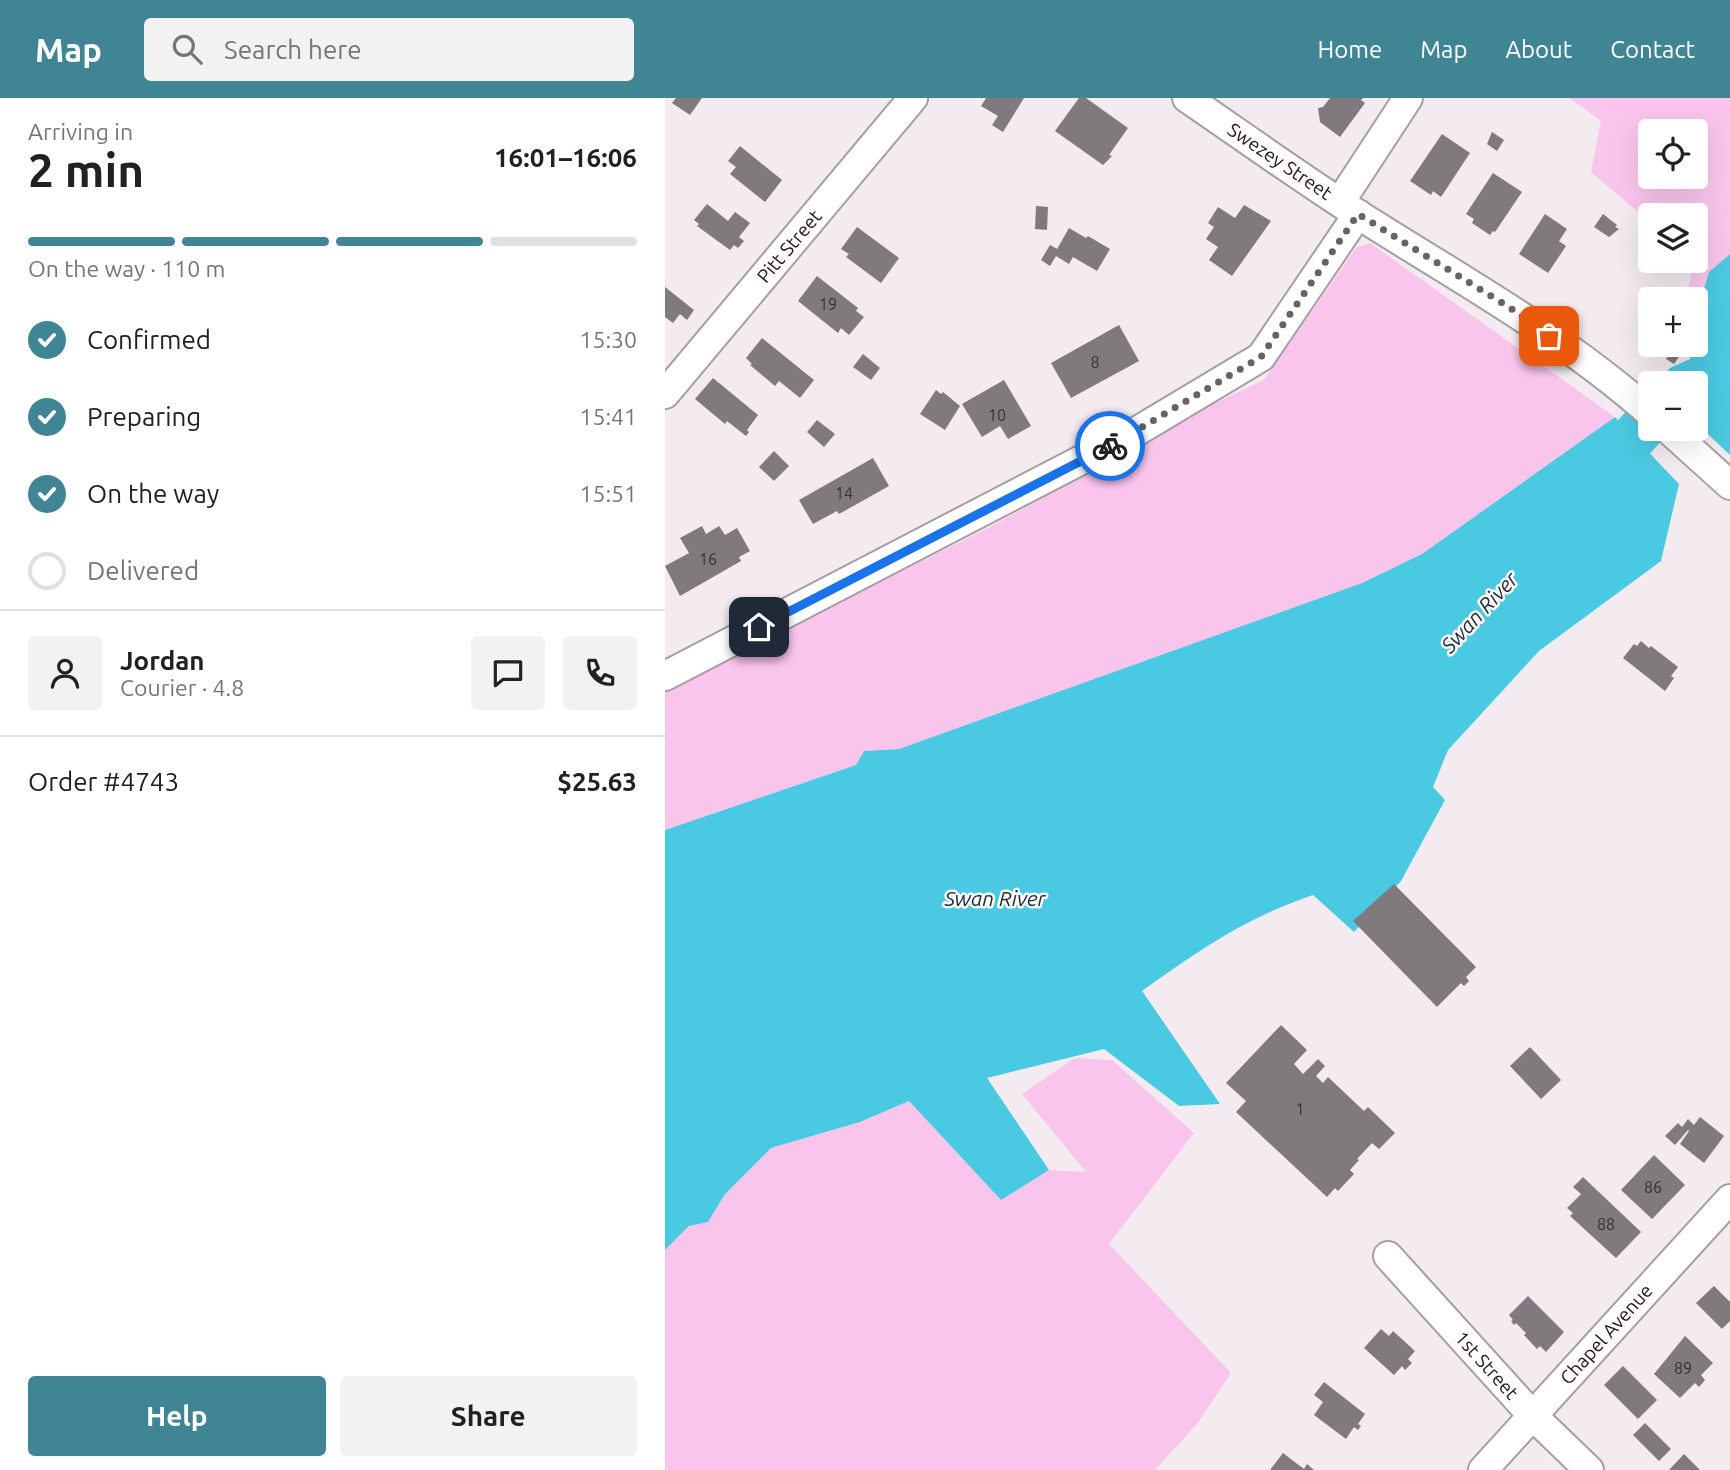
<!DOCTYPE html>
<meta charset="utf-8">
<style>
:root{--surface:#fff;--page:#f2f2f2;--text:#202124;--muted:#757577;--line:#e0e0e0;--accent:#408593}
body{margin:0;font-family:Ubuntu,sans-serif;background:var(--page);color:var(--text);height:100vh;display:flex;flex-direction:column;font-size:26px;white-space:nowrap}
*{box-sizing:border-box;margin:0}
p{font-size:23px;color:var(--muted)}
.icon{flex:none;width:38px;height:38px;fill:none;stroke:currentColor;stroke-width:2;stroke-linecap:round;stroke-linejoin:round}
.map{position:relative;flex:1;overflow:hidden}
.sheet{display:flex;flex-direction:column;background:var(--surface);width:665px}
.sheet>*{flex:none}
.controls{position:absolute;left:973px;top:21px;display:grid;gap:14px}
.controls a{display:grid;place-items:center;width:70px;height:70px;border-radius:7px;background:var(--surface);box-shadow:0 7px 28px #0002;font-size:35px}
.pin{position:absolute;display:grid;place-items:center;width:60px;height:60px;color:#fff;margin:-30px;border-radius:14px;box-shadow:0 4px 10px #0006}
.courier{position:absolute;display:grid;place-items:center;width:70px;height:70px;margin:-35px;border:5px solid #1a73e8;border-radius:50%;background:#fff;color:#222;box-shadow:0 2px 9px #0007}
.overview em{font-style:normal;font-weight:600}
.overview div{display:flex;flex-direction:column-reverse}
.overview{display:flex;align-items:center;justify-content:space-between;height:119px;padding:0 28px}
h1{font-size:46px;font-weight:600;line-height:52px}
.bar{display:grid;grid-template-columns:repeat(4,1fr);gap:10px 7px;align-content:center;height:84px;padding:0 28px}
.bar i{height:9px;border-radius:5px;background:var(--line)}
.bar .current{background:var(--accent)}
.bar p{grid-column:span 4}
.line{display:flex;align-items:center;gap:18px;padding:0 28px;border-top:2px solid var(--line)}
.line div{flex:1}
.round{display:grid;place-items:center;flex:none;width:74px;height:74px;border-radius:7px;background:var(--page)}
ol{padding:0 28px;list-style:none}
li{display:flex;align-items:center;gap:21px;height:77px}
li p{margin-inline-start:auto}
li .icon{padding:7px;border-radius:50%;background:var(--accent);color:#fff;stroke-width:4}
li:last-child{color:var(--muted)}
li i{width:38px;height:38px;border:4px solid var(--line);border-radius:50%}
.action{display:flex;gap:14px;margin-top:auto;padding:14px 28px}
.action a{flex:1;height:80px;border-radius:7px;background:var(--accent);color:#fff;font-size:28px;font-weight:600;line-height:80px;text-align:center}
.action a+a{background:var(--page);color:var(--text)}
header{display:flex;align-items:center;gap:42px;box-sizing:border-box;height:98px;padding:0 35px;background:var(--accent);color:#fff}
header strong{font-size:33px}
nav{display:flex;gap:38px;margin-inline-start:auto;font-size:24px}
.search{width:490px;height:63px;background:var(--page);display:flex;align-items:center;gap:18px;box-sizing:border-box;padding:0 24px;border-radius:7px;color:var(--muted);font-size:26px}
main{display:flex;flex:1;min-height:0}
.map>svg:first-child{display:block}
</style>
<header>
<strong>Map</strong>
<div class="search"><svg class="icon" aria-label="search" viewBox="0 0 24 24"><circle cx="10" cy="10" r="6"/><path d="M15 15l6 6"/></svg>Search here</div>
<nav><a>Home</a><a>Map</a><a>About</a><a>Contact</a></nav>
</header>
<main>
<section class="sheet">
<div class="overview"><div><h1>2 min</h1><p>Arriving in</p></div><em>16:01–16:06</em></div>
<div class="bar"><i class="current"></i><i class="current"></i><i class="current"></i><i></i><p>On the way · 110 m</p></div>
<ol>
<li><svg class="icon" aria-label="check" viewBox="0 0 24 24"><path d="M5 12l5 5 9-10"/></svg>Confirmed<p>15:30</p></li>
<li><svg class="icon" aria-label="check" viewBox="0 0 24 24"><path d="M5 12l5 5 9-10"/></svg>Preparing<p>15:41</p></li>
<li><svg class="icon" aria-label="check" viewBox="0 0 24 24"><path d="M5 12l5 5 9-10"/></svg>On the way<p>15:51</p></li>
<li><i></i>Delivered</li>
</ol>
<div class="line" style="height:126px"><a class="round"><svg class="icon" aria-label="person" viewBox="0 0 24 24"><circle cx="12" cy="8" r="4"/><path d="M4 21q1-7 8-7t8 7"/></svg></a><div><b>Jordan</b><p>Courier · 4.8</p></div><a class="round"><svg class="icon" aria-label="chat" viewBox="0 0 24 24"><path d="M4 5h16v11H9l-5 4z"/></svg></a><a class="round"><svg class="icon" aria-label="phone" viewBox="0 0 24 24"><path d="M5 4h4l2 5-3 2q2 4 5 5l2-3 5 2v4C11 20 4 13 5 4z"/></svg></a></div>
<div class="line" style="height:91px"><div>Order #4743</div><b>$25.63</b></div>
<div class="action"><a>Help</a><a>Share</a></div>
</section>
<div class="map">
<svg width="1065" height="1372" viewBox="0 0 1065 1372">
<rect width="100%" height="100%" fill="#f3ebf0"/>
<!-- green -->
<g fill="#fac5ed" fill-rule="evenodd">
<path d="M905,0h160v156l-21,18 -5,17 -8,11 -10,-1 5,-23 -3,-15h8v-46h-46v7l-59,-50 10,-51zM985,33h46v46h-46z"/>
<polygon points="705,145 950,319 757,456 697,485 234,651 199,653 191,667 0,732 0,592 327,428 550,305 599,282 691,150"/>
<polygon points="410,960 447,962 529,1035 444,1146 566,1275 532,1326 490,1372 0,1372 0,1152 24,1128 43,1124 60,1096 106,1050 195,1024 244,1003 336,1102 384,1072 421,1074 357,996"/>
</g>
<!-- water -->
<g fill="#4acae2">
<polygon points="1065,156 1065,357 1031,325 1031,285 991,285 1005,270 1025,261 1026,247 1031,247 1031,202 1039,191 1044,174"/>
<path d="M950,319l64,67 -18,77 -122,90 -91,99 -15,37 12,13 -44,81 -47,51 -41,-37c-68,23 -113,55 -171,96l78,113 -41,2 -75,-57 -117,29 62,92 -48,30 -92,-99 -49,21 -89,26 -46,46 -17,28 -19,4 -24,24v-420l191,-65 8,-14 35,-2 463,-166 60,-29z"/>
</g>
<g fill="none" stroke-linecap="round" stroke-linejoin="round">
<!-- river -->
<polyline stroke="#4acae2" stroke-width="46" points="929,384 985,321"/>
</g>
<!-- building -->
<g fill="#80797e">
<polygon points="11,0 37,0 25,17 7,5"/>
<polygon points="321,0 359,0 338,34 327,27 333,18 316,8"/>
<polygon points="414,0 421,0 463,30 444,57 447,58 438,67 390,33"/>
<polygon points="665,0 698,0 696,2 700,5 675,39 655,24 653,10 658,9"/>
<polygon points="827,34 839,42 832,53 822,46"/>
<polygon points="777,36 805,55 776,99 768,93 766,97 745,83"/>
<polygon points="75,48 117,82 100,104 65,76 71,69 63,63"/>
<polygon points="828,75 857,94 830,134 828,133 825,137 807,125 809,121 801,116"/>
<polygon points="42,106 63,123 70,114 85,125 74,139 79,143 73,150 69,147 65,152 32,128 34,126 29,122"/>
<polygon points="579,107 606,123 567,178 544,162 553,149 541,141 549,129 543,125 553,109 570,120"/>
<polygon points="371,108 383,109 382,132 370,131"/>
<polygon points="880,116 902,131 894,143 901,148 883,175 854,156"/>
<polygon points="938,116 952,127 950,129 954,131 944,139 929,129"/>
<polygon points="192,129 234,160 216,185 181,159 184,156 176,151"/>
<polygon points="404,130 421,140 423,138 445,151 432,173 408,159 404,166 391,158 385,168 376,162 385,147 392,151"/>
<polygon points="152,178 193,210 191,213 199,219 184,237 176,230 173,235 133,203"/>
<polygon points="0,189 29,212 22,222 15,216 8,225 0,219"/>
<polygon points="454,227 474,263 406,300 386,265"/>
<polygon points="97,240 149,282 135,300 114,283 110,288 85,267 87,266 81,260"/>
<polygon points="1010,247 1022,247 1009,266 1001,261"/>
<polygon points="198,256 215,270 206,282 188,269"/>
<polygon points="48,280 93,317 82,332 84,334 81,338 62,323 60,326 30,301"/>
<polygon points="339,282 366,328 343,341 335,328 317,339 297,306"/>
<polygon points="271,292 276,296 278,294 295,308 280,332 255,316"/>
<polygon points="152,322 170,336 159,349 142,334"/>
<polygon points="109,353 124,368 109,383 94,369"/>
<polygon points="208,360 224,388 174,416 172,413 148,426 134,402"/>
<polygon points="37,428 41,436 54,428 60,437 72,430 85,453 74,459 76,463 15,498 0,468 24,455 15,440"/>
<polygon points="976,543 984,550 986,548 1013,569 1006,578 1009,580 1000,593 958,560 969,546 972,548"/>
<polygon points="729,786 811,869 801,879 804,883 799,888 796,885 772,909 688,823"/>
<polygon points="616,927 642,952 629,966 638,976 653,961 660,968 651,978 658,985 663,979 699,1013 703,1009 730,1035 714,1051 707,1045 692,1061 694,1062 685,1072 689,1076 673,1093 670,1090 662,1099 571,1014 581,1003 561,985"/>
<polygon points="865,949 896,982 876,1001 845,968"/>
<polygon points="1035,1019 1059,1038 1039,1065 1015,1046 1024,1033 1023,1032 1010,1047 1000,1038 1013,1025 1017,1029 1023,1021 1029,1027"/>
<polygon points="989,1057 1020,1087 987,1121 956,1092"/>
<polygon points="918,1079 976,1134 951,1160 905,1118 908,1115 902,1110 916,1096 908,1089"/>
<polygon points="1049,1188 1065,1204 1065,1223 1057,1231 1031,1205"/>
<polygon points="863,1198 899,1234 881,1254 875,1248 872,1251 859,1237 861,1235 851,1225 849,1227 846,1223 848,1222 844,1217"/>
<polygon points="716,1231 724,1238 728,1233 750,1253 743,1261 747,1265 740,1272 737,1268 729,1277 699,1250"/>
<polygon points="1020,1238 1048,1265 1036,1277 1040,1282 1034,1289 1030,1285 1015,1300 989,1276"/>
<polygon points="958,1268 992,1302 973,1321 939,1287"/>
<polygon points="659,1284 700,1316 693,1326 696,1328 693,1332 689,1329 681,1341 649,1317 658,1304 649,1297"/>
<polygon points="980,1325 1006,1351 994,1363 968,1337"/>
<polygon points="618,1355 639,1371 642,1366 649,1372 605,1372"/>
<polygon points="1019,1356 1035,1372 1004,1372"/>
</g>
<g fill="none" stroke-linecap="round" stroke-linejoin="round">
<defs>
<g id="minor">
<path d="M522,0c57,39 114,80 172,117 99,63 203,120 291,198"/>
<polyline points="675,104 743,0"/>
<polyline points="0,296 248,0"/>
<polyline points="1003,331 1065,387"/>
<polyline points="0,578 474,332 596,259 693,116"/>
<polyline points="723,1158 867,1317 924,1372"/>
<polyline points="818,1372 1065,1101"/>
</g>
</defs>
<!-- minor casing -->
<use href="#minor" stroke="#a59ea3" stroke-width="32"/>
<!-- minor -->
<use href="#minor" stroke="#fff" stroke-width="28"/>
</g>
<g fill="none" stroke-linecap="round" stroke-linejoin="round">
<!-- done -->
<polyline stroke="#676266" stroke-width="7" stroke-dasharray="0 12.6" points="445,348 596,259 693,116 844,209 884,238"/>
<!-- route -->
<polyline stroke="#1a73e8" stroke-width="9" points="94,529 445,348"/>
</g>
<g text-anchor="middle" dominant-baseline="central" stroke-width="5" stroke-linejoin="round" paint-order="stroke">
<!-- number labels -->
<g font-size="16" fill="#343134">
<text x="163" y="206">19</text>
<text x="430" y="264">8</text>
<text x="332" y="317">10</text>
<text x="179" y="395">14</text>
<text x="43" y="461">16</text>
<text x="635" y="1011">1</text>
<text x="988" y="1089">86</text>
<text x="941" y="1126">88</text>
<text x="1018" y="1270">89</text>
</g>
<!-- street labels -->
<g font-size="19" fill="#1b191b" stroke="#fff8fd">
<text transform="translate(615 63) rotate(34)">Swezey Street</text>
<text transform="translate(124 148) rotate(-50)">Pitt Street</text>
<text transform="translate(941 1236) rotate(-48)">Chapel Avenue</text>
<text transform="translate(822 1267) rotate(48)">1st Street</text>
</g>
<!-- water labels -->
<g font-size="21" font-style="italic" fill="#182e33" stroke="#fff8fd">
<text transform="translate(814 514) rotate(-47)">Swan River</text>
<text x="330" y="800">Swan River</text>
</g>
</g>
</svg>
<div class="controls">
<a><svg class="icon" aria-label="locate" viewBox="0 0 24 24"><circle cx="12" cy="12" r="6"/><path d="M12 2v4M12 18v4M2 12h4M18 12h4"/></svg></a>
<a><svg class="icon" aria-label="layers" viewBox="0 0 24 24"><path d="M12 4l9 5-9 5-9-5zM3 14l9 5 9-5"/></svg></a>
<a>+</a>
<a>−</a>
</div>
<div class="pin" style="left:884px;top:238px;background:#ea580c"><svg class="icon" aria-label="bag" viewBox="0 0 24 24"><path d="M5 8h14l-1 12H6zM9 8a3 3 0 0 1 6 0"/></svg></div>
<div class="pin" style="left:94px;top:529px;background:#1f2937"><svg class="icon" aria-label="home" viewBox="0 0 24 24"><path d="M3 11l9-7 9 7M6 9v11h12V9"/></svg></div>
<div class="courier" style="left:445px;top:348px"><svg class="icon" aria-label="bike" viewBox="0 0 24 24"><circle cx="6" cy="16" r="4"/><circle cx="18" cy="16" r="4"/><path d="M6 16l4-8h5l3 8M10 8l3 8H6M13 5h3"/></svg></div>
</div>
</main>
